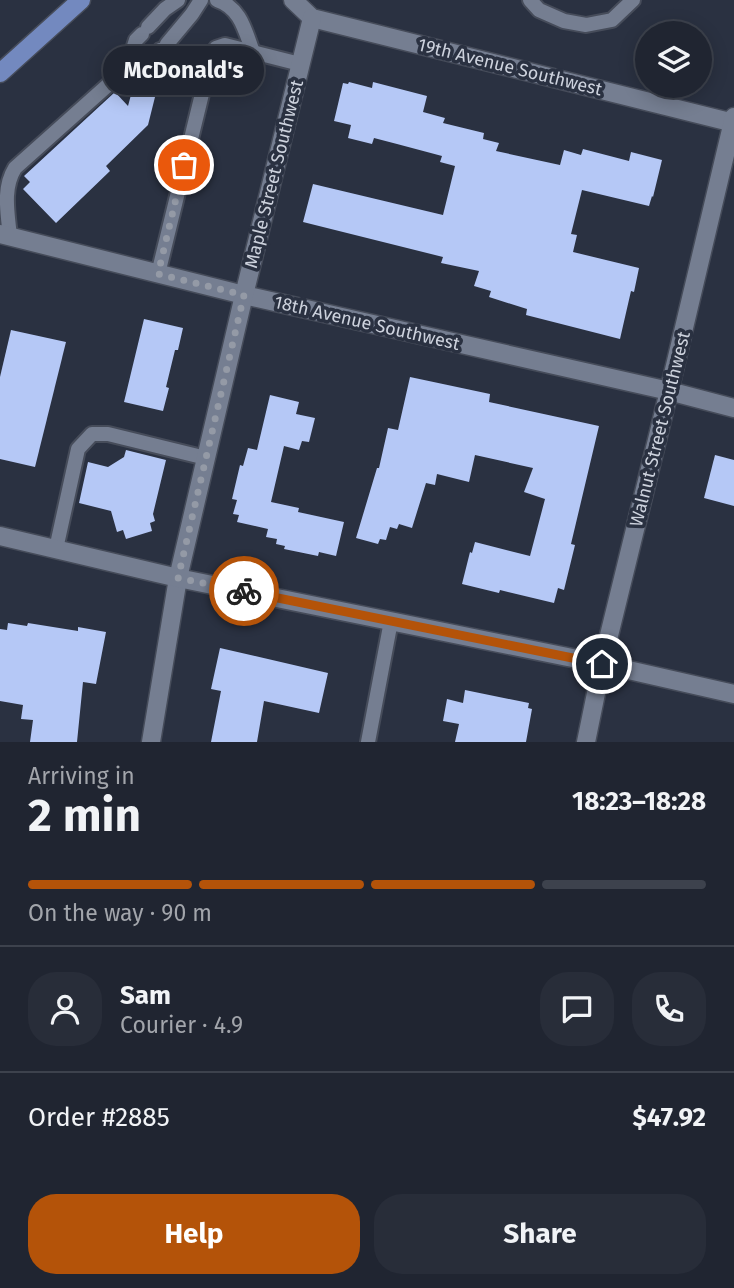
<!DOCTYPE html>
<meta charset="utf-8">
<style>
:root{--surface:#202531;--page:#282d39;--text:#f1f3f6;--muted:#a2a5ab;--line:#3d424d;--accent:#b45309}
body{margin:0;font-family:"Fira Sans",sans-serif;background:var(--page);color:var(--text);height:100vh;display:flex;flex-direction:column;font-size:26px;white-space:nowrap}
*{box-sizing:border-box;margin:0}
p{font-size:23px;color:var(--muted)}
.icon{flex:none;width:38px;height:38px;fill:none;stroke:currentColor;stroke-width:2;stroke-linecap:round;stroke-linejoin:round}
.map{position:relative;height:742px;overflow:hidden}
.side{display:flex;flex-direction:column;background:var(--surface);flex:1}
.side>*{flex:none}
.tools{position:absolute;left:635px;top:21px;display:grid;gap:14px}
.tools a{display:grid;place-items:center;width:77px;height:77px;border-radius:50%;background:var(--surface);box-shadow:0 4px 18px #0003,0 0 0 2px var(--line);font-size:35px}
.pin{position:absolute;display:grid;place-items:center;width:60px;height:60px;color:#fff;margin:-30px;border:4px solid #fff;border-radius:50%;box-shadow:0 2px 7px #0007}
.courier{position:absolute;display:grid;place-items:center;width:70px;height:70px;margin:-35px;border:5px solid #b45309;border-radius:50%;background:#fff;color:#222;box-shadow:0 2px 9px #0007}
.bubble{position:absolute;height:49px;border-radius:24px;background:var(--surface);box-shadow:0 4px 18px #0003,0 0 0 2px var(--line);font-size:23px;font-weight:700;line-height:49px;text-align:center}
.summary em{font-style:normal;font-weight:700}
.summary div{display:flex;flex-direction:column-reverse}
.summary{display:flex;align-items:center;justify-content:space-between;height:119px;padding:0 28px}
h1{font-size:46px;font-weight:700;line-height:52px}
.bar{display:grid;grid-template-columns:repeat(4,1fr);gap:10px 7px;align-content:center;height:84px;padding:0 28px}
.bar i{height:9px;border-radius:5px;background:var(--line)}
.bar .current{background:var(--accent)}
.bar p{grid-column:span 4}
.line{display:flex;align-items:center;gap:18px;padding:0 28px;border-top:2px solid var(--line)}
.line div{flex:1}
.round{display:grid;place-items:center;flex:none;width:74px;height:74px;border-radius:28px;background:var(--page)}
.primary-button{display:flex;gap:14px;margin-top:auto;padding:14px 28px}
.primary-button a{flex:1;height:80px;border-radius:28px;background:var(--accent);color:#fff;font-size:28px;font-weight:700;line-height:80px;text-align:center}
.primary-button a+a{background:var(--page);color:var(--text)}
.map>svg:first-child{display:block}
</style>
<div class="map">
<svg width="734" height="742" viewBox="0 0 734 742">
<rect width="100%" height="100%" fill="#2a3141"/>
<!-- building -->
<g fill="#b5c8f6">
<polygon points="136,76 159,81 148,125 106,166 110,171 56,223 23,189 30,182 24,176 115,92 128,106"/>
<polygon points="349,82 372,88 373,82 427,96 423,112 445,118 443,123 484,133 483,139 499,143 496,151 560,165 564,150 581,155 583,149 629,161 631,152 662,160 653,197 652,196 649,206 582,190 571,234 577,235 573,252 639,268 634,292 631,291 620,339 526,315 527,309 489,297 491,291 474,286 479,271 441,263 443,257 303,222 313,184 443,215 455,166 440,162 442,156 397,144 374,138 372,144 348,138 351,125 334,121 343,83 348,84"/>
<polygon points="144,319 183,328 178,350 175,350 166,387 169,388 163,411 124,402"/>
<polygon points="11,330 66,342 35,467 0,459 0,377"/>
<polygon points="410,377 490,394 489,402 599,426 571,544 575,545 564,590 558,588 554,603 500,590 499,593 462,584 470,552 472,553 475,542 530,556 545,499 524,492 533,468 475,455 469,482 437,474 435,485 426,483 412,528 399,524 397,529 390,527 386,540 380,539 378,544 356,538 377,468 379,468 388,428 398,430"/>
<polygon points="270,395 299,402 296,414 315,418 309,442 302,441 299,450 284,446 271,502 299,508 298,512 344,522 336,556 319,552 318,556 284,549 285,546 276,544 277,539 266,537 268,529 237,522 239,515 233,514 237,500 232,499 240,465 243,466 248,448 257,450"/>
<polygon points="126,450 166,460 153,514 155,521 150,523 152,531 126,539 123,530 117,532 111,511 79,503 88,462 108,467 124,457"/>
<polygon points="715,455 734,460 734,506 704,498"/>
<polygon points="8,623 27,626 28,623 78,631 78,627 106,632 96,684 83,682 77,742 30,742 33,720 21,719 23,705 0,701 0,629 7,630"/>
<polygon points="220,648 328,673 319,713 264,701 257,742 211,742 221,691 211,689"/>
<polygon points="465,690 529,703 528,708 532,709 526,742 455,742 459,724 443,721 447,699 463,703"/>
</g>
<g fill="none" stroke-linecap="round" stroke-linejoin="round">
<defs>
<g id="lane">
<path d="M217,0c24,8 28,31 36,52"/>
<polyline points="530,0 539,10 564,21 586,25 612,20 633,0"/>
<polyline points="148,27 165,9 178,0"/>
<polyline points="167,44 192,14 201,0"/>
<polyline points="127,68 155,57 160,50"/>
<path d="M10,237c-2,-23 -8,-48 5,-69l112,-100 9,-28 6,-6"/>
<polyline points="158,274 211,57 216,48 225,45 300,64"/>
<polyline points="56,549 78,449 92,434 108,434 206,458"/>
<polyline points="368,742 391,621"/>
</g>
<g id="street">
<polyline points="293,0 312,18 734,123"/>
<polyline points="0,234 244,295 669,391 734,408"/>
<polyline points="151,742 178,578 244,295 312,18"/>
<polyline points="586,742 602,664 669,391 734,117"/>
</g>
<polyline id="secondary" points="0,536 178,578 602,664 734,694"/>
<polyline id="primary" points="0,73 81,0"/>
</defs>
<!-- lane casing -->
<use href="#lane" stroke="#464c5a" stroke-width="18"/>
<!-- street casing -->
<use href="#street" stroke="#464c5a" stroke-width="21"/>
<!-- secondary casing -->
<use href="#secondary" stroke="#464c5a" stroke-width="21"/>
<!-- primary casing -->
<use href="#primary" stroke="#464c5a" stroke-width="21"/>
<!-- lane -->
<use href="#lane" stroke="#757e91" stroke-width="14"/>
<!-- street -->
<use href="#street" stroke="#757e91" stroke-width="18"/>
<!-- secondary -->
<use href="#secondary" stroke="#757e91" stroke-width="18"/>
<!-- primary -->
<use href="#primary" stroke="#7389bf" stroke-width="18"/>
</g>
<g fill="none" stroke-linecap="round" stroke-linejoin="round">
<!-- done -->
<polyline stroke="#949aa6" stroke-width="7" stroke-dasharray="0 12.6" points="184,165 158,274 244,295 178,578 244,591"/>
<!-- route -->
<polyline stroke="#b45309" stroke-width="9" points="244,591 602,664"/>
</g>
<g text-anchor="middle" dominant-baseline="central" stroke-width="7" stroke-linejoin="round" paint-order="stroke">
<!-- street labels -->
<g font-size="18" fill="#cdd2dd" stroke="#2a3141">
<text transform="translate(510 67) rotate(14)">19th Avenue Southwest</text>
<text transform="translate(274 174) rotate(-76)">Maple Street Southwest</text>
<text transform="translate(367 323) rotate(13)">18th Avenue Southwest</text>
<text transform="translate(660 429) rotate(-76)">Walnut Street Southwest</text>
</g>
</g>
</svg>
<div class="tools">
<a><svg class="icon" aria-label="layers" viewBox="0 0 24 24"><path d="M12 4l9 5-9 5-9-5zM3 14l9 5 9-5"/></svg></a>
</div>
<div class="pin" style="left:184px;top:165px;background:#ea580c"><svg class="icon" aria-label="bag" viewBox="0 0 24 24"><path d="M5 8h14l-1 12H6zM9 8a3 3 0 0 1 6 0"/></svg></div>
<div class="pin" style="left:602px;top:664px;background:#1f2937"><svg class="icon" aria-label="home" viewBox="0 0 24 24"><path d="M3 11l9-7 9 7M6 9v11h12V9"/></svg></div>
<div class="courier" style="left:244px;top:591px"><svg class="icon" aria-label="bike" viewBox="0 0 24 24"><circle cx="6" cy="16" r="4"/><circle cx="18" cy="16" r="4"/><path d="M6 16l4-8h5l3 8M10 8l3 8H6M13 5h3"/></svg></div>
<div class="bubble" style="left:103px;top:46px;width:161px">McDonald's</div>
</div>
<section class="side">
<div class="summary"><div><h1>2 min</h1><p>Arriving in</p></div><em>18:23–18:28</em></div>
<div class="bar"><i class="current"></i><i class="current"></i><i class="current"></i><i></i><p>On the way · 90 m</p></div>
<div class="line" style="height:126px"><a class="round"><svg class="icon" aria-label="person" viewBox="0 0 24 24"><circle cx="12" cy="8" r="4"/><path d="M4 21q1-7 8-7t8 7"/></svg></a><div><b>Sam</b><p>Courier · 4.9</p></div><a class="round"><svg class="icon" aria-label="chat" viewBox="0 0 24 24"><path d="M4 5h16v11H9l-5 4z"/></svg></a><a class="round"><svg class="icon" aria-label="phone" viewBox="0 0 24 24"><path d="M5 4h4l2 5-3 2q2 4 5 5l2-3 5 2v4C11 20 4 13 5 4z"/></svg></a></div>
<div class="line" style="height:91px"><div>Order #2885</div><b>$47.92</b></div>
<div class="primary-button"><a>Help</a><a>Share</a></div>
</section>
